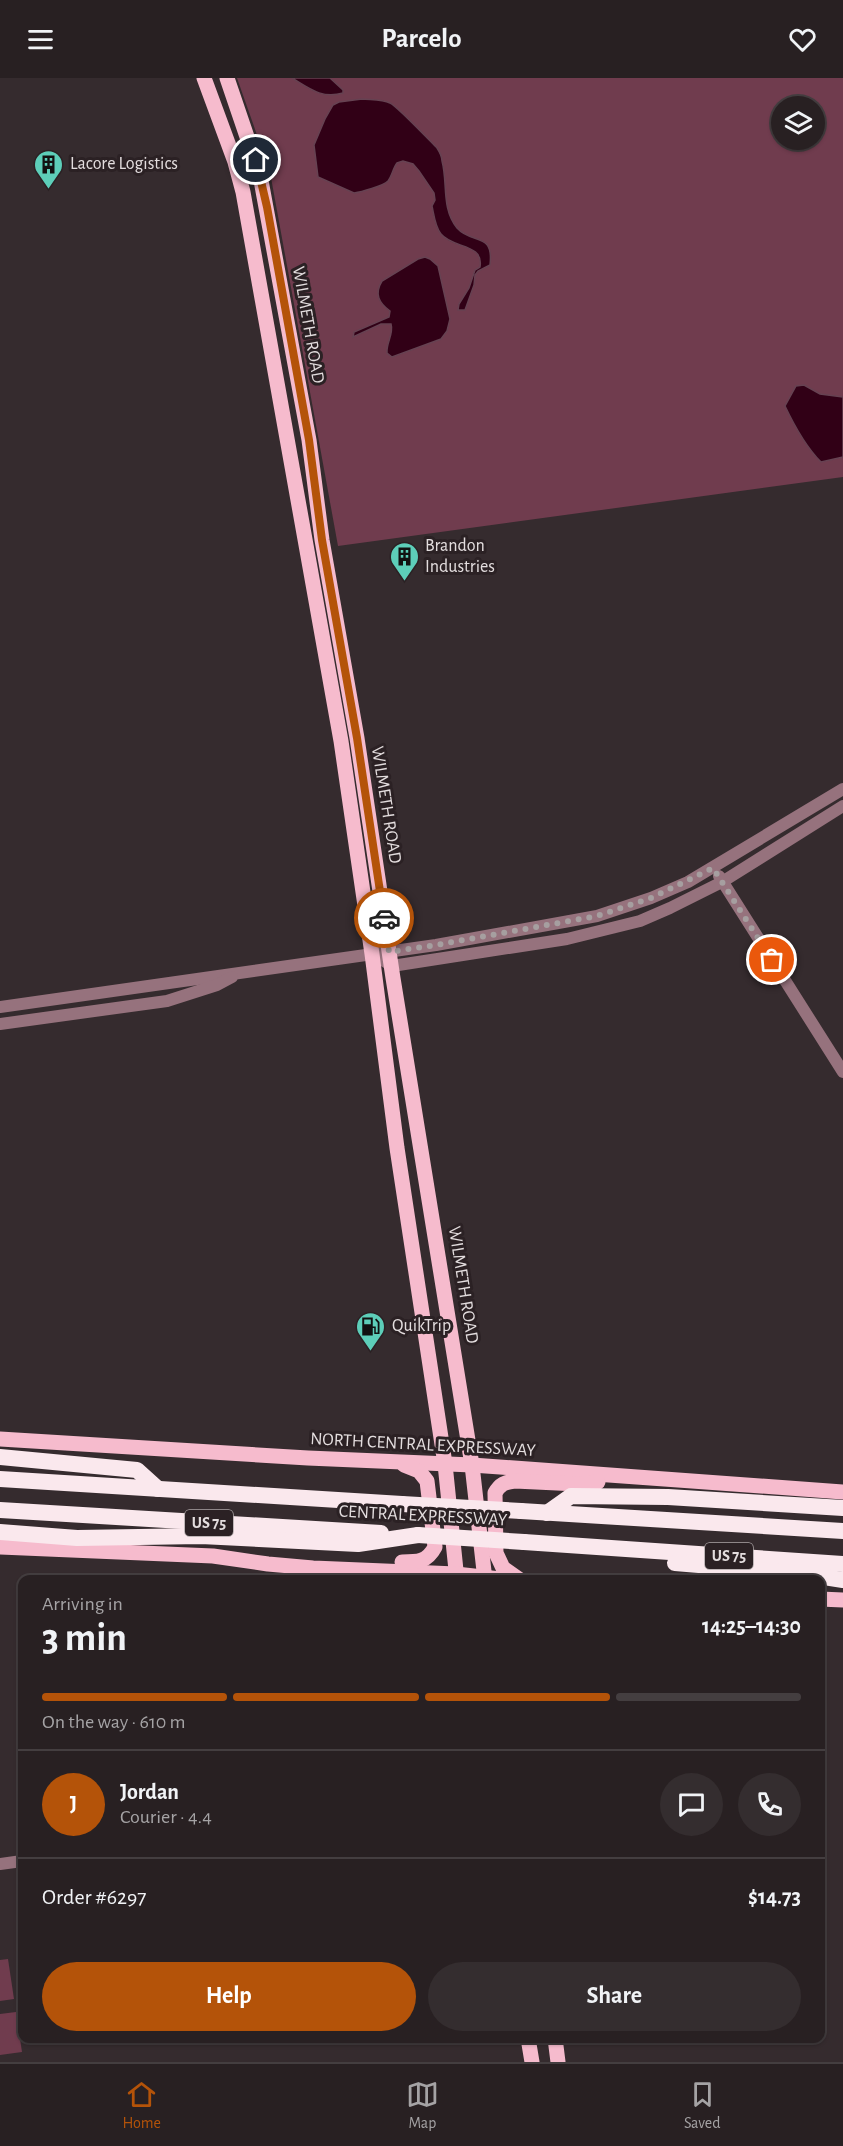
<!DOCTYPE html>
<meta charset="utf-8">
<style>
:root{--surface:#282022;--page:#342d2f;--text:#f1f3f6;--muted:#a5a3a5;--line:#443e40;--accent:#b45309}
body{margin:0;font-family:"Alegreya Sans",sans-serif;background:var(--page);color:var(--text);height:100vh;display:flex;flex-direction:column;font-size:22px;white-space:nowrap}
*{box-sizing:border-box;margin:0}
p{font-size:20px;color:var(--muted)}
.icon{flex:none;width:33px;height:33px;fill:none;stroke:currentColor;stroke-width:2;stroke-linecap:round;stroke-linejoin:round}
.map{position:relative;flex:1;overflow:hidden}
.drawer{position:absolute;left:18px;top:1497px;width:807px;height:468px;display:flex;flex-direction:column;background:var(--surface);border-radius:12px;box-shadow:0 2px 4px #0004,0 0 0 2px var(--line)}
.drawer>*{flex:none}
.fabs{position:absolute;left:771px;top:18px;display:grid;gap:12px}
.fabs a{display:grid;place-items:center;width:54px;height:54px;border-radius:50%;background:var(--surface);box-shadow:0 2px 4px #0004,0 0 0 2px var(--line);font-size:30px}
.pin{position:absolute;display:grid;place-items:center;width:51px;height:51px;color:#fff;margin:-26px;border:3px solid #fff;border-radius:50%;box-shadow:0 2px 6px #0007}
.courier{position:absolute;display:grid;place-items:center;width:60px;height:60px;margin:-30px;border:4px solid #b45309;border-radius:50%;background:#fff;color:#222;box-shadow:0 2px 8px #0007}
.head em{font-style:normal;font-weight:700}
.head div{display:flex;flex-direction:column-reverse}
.head{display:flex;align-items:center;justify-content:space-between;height:102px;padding:0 24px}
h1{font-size:39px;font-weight:700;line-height:45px}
.bar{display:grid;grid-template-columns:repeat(4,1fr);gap:9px 6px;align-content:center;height:72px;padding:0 24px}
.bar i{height:8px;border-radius:4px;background:var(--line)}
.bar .active{background:var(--accent)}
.bar p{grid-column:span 4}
.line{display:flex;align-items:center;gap:15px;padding:0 24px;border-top:2px solid var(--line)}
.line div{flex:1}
.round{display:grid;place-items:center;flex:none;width:63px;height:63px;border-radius:32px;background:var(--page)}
.button{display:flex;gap:12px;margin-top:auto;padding:12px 24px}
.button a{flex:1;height:69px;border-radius:36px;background:var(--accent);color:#fff;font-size:24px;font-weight:700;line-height:69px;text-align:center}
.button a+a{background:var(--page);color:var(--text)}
header{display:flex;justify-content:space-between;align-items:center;height:78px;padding:0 24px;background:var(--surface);font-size:27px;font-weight:700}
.tabs{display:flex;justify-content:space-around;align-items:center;height:84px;border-top:2px solid var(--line);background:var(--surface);font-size:16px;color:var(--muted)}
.tabs a{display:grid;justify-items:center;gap:3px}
.tabs .active{color:var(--accent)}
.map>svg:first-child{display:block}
</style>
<header><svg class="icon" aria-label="menu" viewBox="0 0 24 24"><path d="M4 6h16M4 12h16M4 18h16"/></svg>Parcelo<svg class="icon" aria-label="heart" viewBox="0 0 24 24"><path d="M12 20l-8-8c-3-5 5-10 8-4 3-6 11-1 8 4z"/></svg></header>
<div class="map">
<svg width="843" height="1984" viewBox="0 0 843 1984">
<rect width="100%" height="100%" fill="#352b2e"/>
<!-- green -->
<g fill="#703c4e" fill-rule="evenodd">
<path d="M237,0h606v399l-505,69 -68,-374zM782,28h32v34h-32z"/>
<polygon points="8,1881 14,1921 0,1923 0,1882"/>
<polygon points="16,1934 22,1974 0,1977 0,1936"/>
</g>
<!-- water -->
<g fill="#310016" stroke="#664252" stroke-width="1.5">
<path d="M292,0h38l13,12v3c-21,6 -33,-4 -51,-15z"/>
<path d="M362,21c9,1 20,0 28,4 7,3 40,38 47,45 2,3 5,9 5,13 6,22 -1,47 15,67 15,17 37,3 33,37l-12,6 -3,4 -1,10 -9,25h-7l1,-6 10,-16 6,-18 5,-3c4,-24 -27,-18 -39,-33 -6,-7 -7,-19 -9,-28l3,-6 -1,-7 -15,-22 -6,-7 -10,-3 -6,2c-4,5 -5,13 -9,18 -5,5 -27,11 -34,12l-36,-16 -4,-32 11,-26 8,-14 6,-3z"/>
<path d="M425,179l5,2 8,7 12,53 -3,12 -6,8 -49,18 -5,-4c-1,-10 7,-19 4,-29h-10l-28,13 1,-5 35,-15 1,-6c-11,-8 -16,-17 -8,-30l36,-22z"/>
<path d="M804,307l16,9 23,3v60l-22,5c-15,-15 -27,-37 -36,-56l11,-20z"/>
</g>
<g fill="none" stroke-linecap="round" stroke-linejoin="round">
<!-- minor -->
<g stroke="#96727d" stroke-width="12">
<polyline points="719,798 843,994"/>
<polyline points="384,883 392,888 567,861 640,843 670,830 722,804 843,728"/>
<polyline points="0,929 436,867 597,838 651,820 688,804 843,711"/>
<polyline points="0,946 167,923 217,907 232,899"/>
<polyline points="0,1786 22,1783"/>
</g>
<!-- major -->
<g stroke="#f6bbcd" stroke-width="15">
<polyline points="204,0 235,84 243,114 341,663 372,876 397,1070 445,1386 457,1502"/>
<polyline points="227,0 260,97 309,362 322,462 357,660 393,900 472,1387 485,1502"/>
<polyline points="0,1361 308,1380 472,1387 843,1414"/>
<polyline points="0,1469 213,1478 268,1486 313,1490 456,1496 510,1502"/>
<path d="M402,1484c16,0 25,0 33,-15l-8,-66 -8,-10 -15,-6"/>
<path d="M520,1502l-17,-12 -7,-15 -1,-60c5,-9 10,-11 20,-12l63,3 20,-2"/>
<polyline points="820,1521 843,1522"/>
<polyline points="528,1960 532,1984"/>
<polyline points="555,1960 558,1984"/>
</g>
<!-- highway -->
<g stroke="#fae8ed" stroke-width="16">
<polyline points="0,1379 137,1392 158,1411"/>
<polyline points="0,1401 402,1426"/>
<polyline points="0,1432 381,1455"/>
<polyline points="521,1433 843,1453"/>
<polyline points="547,1435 571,1418 668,1419 843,1430"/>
<polyline points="0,1454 77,1460 201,1458 358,1466 418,1457"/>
<polyline points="524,1464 843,1486"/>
<polyline points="675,1485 805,1496 843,1502"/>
</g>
<!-- highway-bridge -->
<g stroke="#fae8ed" stroke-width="16">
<polyline points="402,1426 521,1433"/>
<polyline points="418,1457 524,1464"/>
</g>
</g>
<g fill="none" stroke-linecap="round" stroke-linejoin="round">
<!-- done -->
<polyline stroke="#a69fa0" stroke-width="6" stroke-dasharray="0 10.8" points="384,840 389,874 436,867 597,838 651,820 713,790 772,882"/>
<!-- route -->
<polyline stroke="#b45309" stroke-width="8" points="256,82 267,129 309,362 322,462 357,660 384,840"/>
</g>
<!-- icons -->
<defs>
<symbol id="building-pin" viewBox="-11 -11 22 30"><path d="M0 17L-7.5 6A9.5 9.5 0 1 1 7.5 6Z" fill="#5dceb9" stroke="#2b2124"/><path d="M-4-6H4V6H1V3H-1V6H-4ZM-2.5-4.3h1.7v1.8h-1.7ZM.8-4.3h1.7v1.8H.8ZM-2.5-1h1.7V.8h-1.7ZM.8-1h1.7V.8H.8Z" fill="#111"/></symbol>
<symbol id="fuel-pin" viewBox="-11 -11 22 30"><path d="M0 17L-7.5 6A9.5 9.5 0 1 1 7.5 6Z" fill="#5dceb9" stroke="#2b2124"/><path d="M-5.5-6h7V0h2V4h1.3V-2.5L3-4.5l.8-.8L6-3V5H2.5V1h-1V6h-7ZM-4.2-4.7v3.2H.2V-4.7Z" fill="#111"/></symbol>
</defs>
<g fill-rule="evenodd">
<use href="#building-pin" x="32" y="70" width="33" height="45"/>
<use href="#building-pin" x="388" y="462" width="33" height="45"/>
<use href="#fuel-pin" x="354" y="1232" width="33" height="45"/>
</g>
<g text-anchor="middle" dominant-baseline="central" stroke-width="6" stroke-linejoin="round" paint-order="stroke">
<!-- shield labels -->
<g fill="#2b2124" stroke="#aca5a6" stroke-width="1.5">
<rect x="185" y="1432" width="48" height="26" rx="4.5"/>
<rect x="705" y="1465" width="48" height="26" rx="4.5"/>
</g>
<g font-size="16" font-weight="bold" fill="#e3ddde">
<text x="209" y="1445">US 75</text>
<text x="729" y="1478">US 75</text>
</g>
<!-- poi labels -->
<g font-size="18" fill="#e3ddde" stroke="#2b2124" text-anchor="start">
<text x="70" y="86">Lacore Logistics</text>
<text x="425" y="468">Brandon<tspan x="425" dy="21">Industries</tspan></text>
<text x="392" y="1248">QuikTrip</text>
</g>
<!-- street labels -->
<g font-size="18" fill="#e3ddde" stroke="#2b2124">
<text transform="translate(308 247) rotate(80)">WILMETH ROAD</text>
<text transform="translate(386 727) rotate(81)">WILMETH ROAD</text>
<text transform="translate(463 1207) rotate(81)">WILMETH ROAD</text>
<text transform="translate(423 1367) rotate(3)">NORTH CENTRAL EXPRESSWAY</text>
<text transform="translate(423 1438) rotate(3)">CENTRAL EXPRESSWAY</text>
</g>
</g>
</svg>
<div class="fabs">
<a><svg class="icon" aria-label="layers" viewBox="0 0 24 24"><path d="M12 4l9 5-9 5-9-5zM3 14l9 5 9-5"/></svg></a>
</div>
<div class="pin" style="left:772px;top:882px;background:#ea580c"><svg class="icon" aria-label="bag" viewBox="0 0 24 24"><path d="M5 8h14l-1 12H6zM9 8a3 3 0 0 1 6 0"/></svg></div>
<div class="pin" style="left:256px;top:82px;background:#1f2937"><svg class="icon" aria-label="home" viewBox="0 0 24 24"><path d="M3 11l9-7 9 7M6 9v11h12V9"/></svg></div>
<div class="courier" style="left:384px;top:840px"><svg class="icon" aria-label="car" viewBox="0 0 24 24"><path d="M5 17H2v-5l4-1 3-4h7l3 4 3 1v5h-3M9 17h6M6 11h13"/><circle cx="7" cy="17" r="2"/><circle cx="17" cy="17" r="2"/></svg></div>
<section class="drawer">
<div class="head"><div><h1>3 min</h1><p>Arriving in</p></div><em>14:25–14:30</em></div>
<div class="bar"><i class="active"></i><i class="active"></i><i class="active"></i><i></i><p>On the way · 610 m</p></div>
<div class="line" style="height:108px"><b class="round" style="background:var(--accent);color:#fff">J</b><div><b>Jordan</b><p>Courier · 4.4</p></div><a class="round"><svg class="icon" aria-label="chat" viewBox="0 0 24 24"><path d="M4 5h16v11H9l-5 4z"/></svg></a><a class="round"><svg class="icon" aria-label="phone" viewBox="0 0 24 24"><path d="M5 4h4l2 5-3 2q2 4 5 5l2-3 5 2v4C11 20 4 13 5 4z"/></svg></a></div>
<div class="line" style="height:78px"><div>Order #6297</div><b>$14.73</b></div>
<div class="button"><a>Help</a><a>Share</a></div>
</section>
</div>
<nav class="tabs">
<a class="active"><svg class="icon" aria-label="home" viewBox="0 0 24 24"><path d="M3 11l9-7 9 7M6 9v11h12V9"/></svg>Home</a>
<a><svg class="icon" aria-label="map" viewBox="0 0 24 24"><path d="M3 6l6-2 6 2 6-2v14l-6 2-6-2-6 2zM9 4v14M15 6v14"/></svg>Map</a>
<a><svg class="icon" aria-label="saved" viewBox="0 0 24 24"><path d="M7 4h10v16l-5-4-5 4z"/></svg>Saved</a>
</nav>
